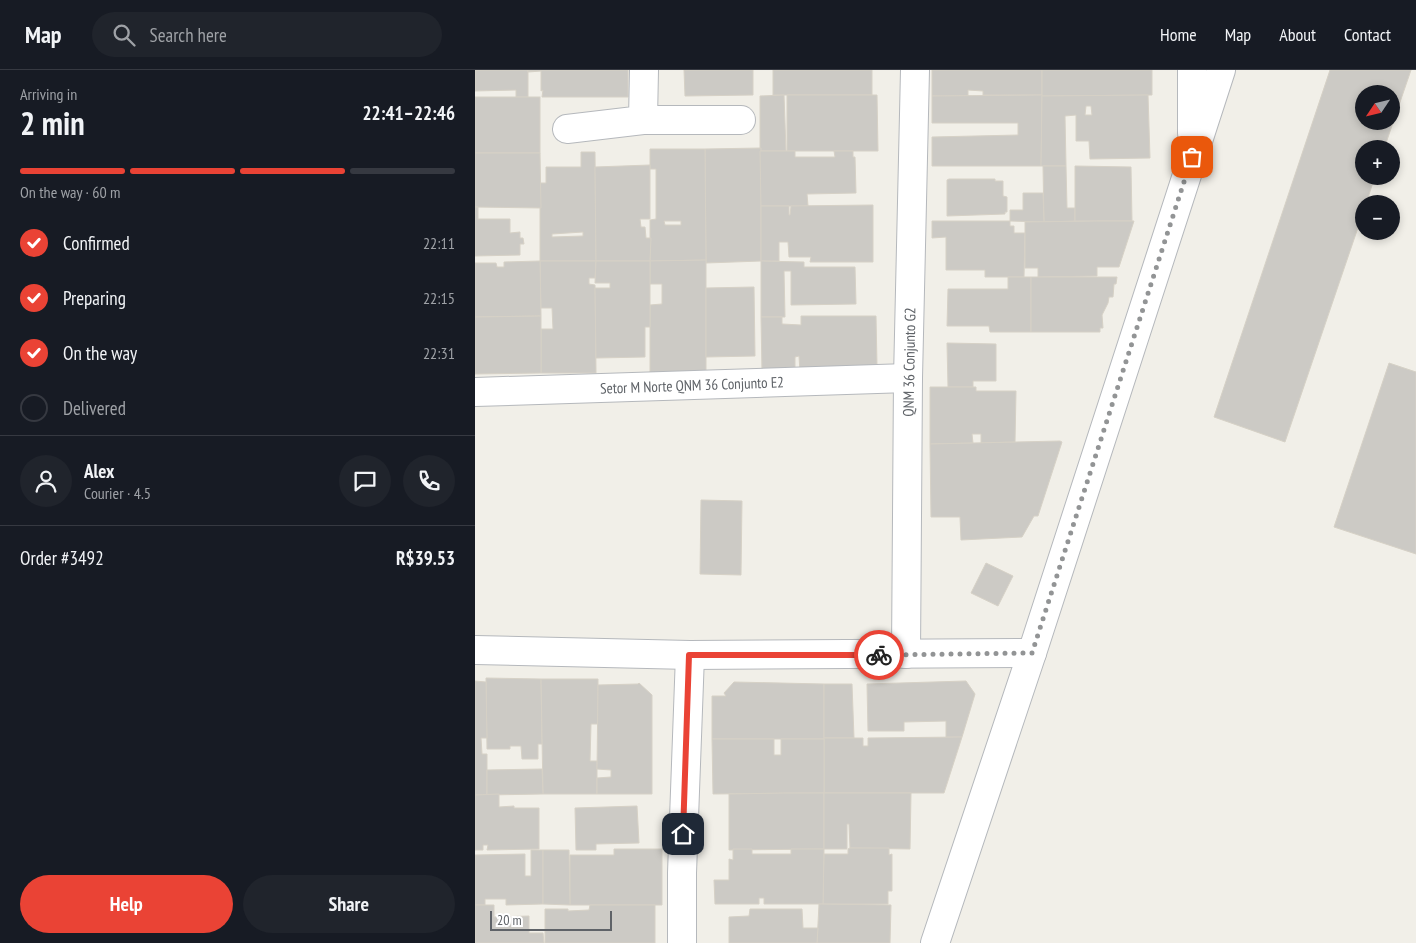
<!DOCTYPE html>
<meta charset="utf-8">
<style>
:root{--surface:#171b24;--page:#20242c;--text:#f1f3f6;--muted:#9ea1a6;--line:#363941;--accent:#ea4335}
body{margin:0;font-family:"PT Sans Narrow",sans-serif;background:var(--page);color:var(--text);height:100vh;display:flex;flex-direction:column;font-size:19px;white-space:nowrap}
*{box-sizing:border-box;margin:0}
p{font-size:16px;color:var(--muted)}
.icon{flex:none;width:28px;height:28px;fill:none;stroke:currentColor;stroke-width:2;stroke-linecap:round;stroke-linejoin:round}
.map{position:relative;flex:1;overflow:hidden}
.details{display:flex;flex-direction:column;background:var(--surface);width:475px}
.details>*{flex:none}
.needle{width:32px;rotate:235deg}
.buttons{position:absolute;left:880px;top:15px;display:grid;gap:10px}
.buttons a{display:grid;place-items:center;width:45px;height:45px;border-radius:50%;background:var(--surface);box-shadow:0 2px 8px #0003;font-size:25px}
.scale{position:absolute;left:15px;bottom:12px;width:122px;box-sizing:border-box;padding-left:5px;border:2px solid #5f6368;border-top:0;font-size:14px;line-height:18px;white-space:nowrap;color:#5f6368;-webkit-text-stroke:4px #fff;paint-order:stroke}
.pin{position:absolute;display:grid;place-items:center;width:42px;height:42px;color:#fff;margin:-21px;border-radius:10px;box-shadow:0 2px 8px #0006}
.courier{position:absolute;display:grid;place-items:center;width:50px;height:50px;margin:-25px;border:4px solid #ea4335;border-radius:50%;background:#fff;color:#222;box-shadow:0 1px 6px #0007}
.summary em{font-style:normal;font-weight:800}
.summary div{display:flex;flex-direction:column-reverse}
.summary{display:flex;align-items:center;justify-content:space-between;height:85px;padding:0 20px}
h1{font-size:32px;font-weight:800;line-height:38px}
.bar{display:grid;grid-template-columns:repeat(4,1fr);gap:8px 5px;align-content:center;height:60px;padding:0 20px}
.bar i{height:6px;border-radius:4px;background:var(--line)}
.bar .selected{background:var(--accent)}
.bar p{grid-column:span 4}
.line{display:flex;align-items:center;gap:12px;padding:0 20px;border-top:1px solid var(--line)}
.line div{flex:1}
.round{display:grid;place-items:center;flex:none;width:52px;height:52px;border-radius:26px;background:var(--page)}
ol{padding:0 20px;list-style:none}
li{display:flex;align-items:center;gap:15px;height:55px}
li p{margin-inline-start:auto}
li .icon{padding:5px;border-radius:50%;background:var(--accent);color:#fff;stroke-width:4}
li:last-child{color:var(--muted)}
li i{width:28px;height:28px;border:2px solid var(--line);border-radius:50%}
.primary-button{display:flex;gap:10px;margin-top:auto;padding:10px 20px}
.primary-button a{flex:1;height:58px;border-radius:30px;background:var(--accent);color:#fff;font-size:20px;font-weight:800;line-height:58px;text-align:center}
.primary-button a+a{background:var(--page);color:var(--text)}
header{display:flex;align-items:center;gap:30px;box-sizing:border-box;height:70px;padding:0 25px;background:var(--surface);border-bottom:1px solid var(--line)}
header strong{font-size:24px}
nav{display:flex;gap:28px;margin-inline-start:auto;font-size:18px}
.search{width:350px;height:45px;background:var(--page);display:flex;align-items:center;gap:12px;box-sizing:border-box;padding:0 18px;border-radius:28px;color:var(--muted);font-size:19px}
main{display:flex;flex:1;min-height:0}
.map>svg:first-child{display:block}
</style>
<header>
<strong>Map</strong>
<div class="search"><svg class="icon" aria-label="search" viewBox="0 0 24 24"><circle cx="10" cy="10" r="6"/><path d="M15 15l6 6"/></svg>Search here</div>
<nav><a>Home</a><a>Map</a><a>About</a><a>Contact</a></nav>
</header>
<main>
<section class="details">
<div class="summary"><div><h1>2 min</h1><p>Arriving in</p></div><em>22:41–22:46</em></div>
<div class="bar"><i class="selected"></i><i class="selected"></i><i class="selected"></i><i></i><p>On the way · 60 m</p></div>
<ol>
<li><svg class="icon" aria-label="check" viewBox="0 0 24 24"><path d="M5 12l5 5 9-10"/></svg>Confirmed<p>22:11</p></li>
<li><svg class="icon" aria-label="check" viewBox="0 0 24 24"><path d="M5 12l5 5 9-10"/></svg>Preparing<p>22:15</p></li>
<li><svg class="icon" aria-label="check" viewBox="0 0 24 24"><path d="M5 12l5 5 9-10"/></svg>On the way<p>22:31</p></li>
<li><i></i>Delivered</li>
</ol>
<div class="line" style="height:90px"><a class="round"><svg class="icon" aria-label="person" viewBox="0 0 24 24"><circle cx="12" cy="8" r="4"/><path d="M4 21q1-7 8-7t8 7"/></svg></a><div><b>Alex</b><p>Courier · 4.5</p></div><a class="round"><svg class="icon" aria-label="chat" viewBox="0 0 24 24"><path d="M4 5h16v11H9l-5 4z"/></svg></a><a class="round"><svg class="icon" aria-label="phone" viewBox="0 0 24 24"><path d="M5 4h4l2 5-3 2q2 4 5 5l2-3 5 2v4C11 20 4 13 5 4z"/></svg></a></div>
<div class="line" style="height:65px"><div>Order #3492</div><b>R$39.53</b></div>
<div class="primary-button"><a>Help</a><a>Share</a></div>
</section>
<div class="map">
<svg width="941" height="873" viewBox="0 0 941 873">
<rect width="100%" height="100%" fill="#f1efe8"/>
<!-- building -->
<g fill="#cccac5" stroke="#d6d1c6" fill-rule="evenodd">
<polygon points="0,0 53,0 53,27 41,27 41,20 0,21"/>
<polygon points="53,0 153,0 153,27 67,27 68,20 66,21 66,1 53,2"/>
<polygon points="209,0 278,0 278,25 210,26"/>
<rect x="298" y="0" width="99" height="25"/>
<polygon points="457,0 567,0 567,25 508,25 508,21 493,20 493,26 457,26"/>
<polygon points="567,0 677,0 677,25 567,26"/>
<path d="M855,0h81l-27,79h-20v27h11l-9,28h-2v6l-79,232 -71,-25zM889,24h27v27h-27z"/>
<polygon points="309,25 311,81 285,81 285,26"/>
<polygon points="312,25 402,25 403,81 312,81"/>
<polygon points="567,25 566,96 457,96 457,67 543,65 543,53 457,53 457,26"/>
<path d="M673,25l2,63 -60,1 -1,-18h-13v-26l-11,1 1,50h-25l1,-70zM611,36h5l1,9h-7z"/>
<rect x="0" y="27" width="65" height="56"/>
<polygon points="286,78 286,191 231,193 230,79"/>
<path d="M175,79h55l1,111 -56,1v-41l6,-1v-50h-6zM189,151h17v4h-16z"/>
<polygon points="285,81 320,81 320,87 360,87 359,81 378,81 378,87 380,87 381,123 332,124 333,136 286,136"/>
<path d="M106,82h14l1,109h-56v-78h6v-16h35zM108,162v4l-31,1v-3z"/>
<polygon points="0,83 65,83 66,138 0,137"/>
<polygon points="175,95 175,149 165,149 166,157 170,157 171,168 176,168 175,191 121,191 120,97"/>
<polygon points="568,96 591,96 592,138 600,138 600,151 569,152"/>
<polygon points="600,96 656,97 657,151 600,151"/>
<polygon points="474,109 520,109 520,111 528,111 528,126 532,127 532,142 530,142 530,144 472,146 472,110"/>
<polygon points="548,123 568,123 569,152 535,151 535,140 548,140"/>
<polygon points="398,135 398,192 335,192 336,187 314,187 313,172 304,172 304,191 286,191 286,136 314,136 314,145 315,145 316,136"/>
<polygon points="0,137 3,137 3,149 35,149 35,163 45,162 45,168 48,168 49,174 45,174 45,185 0,186"/>
<polygon points="457,151 535,151 535,156 539,156 539,163 550,163 549,207 510,207 510,200 471,200 471,167 457,168"/>
<polygon points="622,151 659,151 644,197 622,197 622,206 563,207 563,198 550,198 550,152"/>
<polygon points="231,190 231,301 175,305 175,235 187,234 187,214 175,214 175,191"/>
<polygon points="65,191 121,191 120,208 114,208 114,214 120,215 121,303 66,303 66,259 78,259 77,238 66,238"/>
<polygon points="65,191 66,246 0,247 0,193 21,193 22,197 29,197 29,192"/>
<polygon points="121,191 175,191 175,257 170,257 170,287 121,288 120,218 135,218 135,213 120,213"/>
<polygon points="286,191 329,192 329,197 380,197 381,234 316,235 316,201 309,201 310,247 286,247"/>
<polygon points="533,207 556,207 556,262 515,262 514,256 472,256 473,219 533,219"/>
<polygon points="556,207 642,207 641,214 639,214 638,227 634,227 633,233 627,245 628,258 625,258 625,262 556,262"/>
<polygon points="279,217 280,286 231,287 231,218"/>
<polygon points="66,246 66,303 0,304 0,247"/>
<polygon points="326,246 401,246 402,296 325,302 324,286 320,287 320,301 287,302 286,247 307,247 307,254 326,255"/>
<polygon points="472,273 521,274 521,311 498,311 498,317 473,317"/>
<polygon points="914,293 941,302 941,484 859,457"/>
<polygon points="455,317 501,317 501,321 541,321 540,372 506,373 506,364 497,364 498,373 455,374"/>
<polygon points="585,371 587,372 563,446 559,446 547,467 486,470 485,447 456,447 455,374"/>
<polygon points="226,430 267,431 266,505 225,504"/>
<polygon points="511,493 538,506 523,536 496,523"/>
<polygon points="11,608 66,609 67,674 63,674 63,689 47,689 46,676 35,676 35,679 12,679"/>
<polygon points="66,609 123,609 123,654 116,654 115,691 122,691 122,724 68,724"/>
<polygon points="0,611 11,612 12,668 6,668 7,684 12,684 12,725 0,725"/>
<polygon points="491,611 500,624 487,667 471,667 471,651 429,652 429,661 393,661 392,614"/>
<polygon points="259,612 349,614 349,669 237,669 237,626 251,626 249,623"/>
<polygon points="164,613 177,625 177,724 122,724 122,708 136,707 136,700 122,699 123,615 163,614"/>
<polygon points="349,614 377,614 379,668 349,668"/>
<polygon points="487,667 469,723 349,723 349,668 388,668 388,676 393,676 393,668"/>
<polygon points="237,669 299,669 299,685 306,685 306,669 349,669 349,723 238,724"/>
<polygon points="67,699 68,724 12,725 12,700"/>
<polygon points="309,723 349,723 349,779 254,780 254,724"/>
<polygon points="349,723 436,723 435,779 375,778 374,754 372,754 372,779 349,779"/>
<polygon points="24,724 24,737 39,736 39,738 64,738 64,779 12,780 13,775 8,775 8,780 0,780 0,725"/>
<polygon points="162,736 164,773 121,774 121,780 101,780 100,738"/>
<polygon points="375,778 414,778 414,785 417,784 417,821 413,821 413,834 348,834 349,784 373,784 373,779"/>
<polygon points="139,779 187,779 187,835 95,835 95,785 139,785"/>
<polygon points="258,779 277,779 277,784 316,784 316,779 349,779 348,834 289,834 289,828 284,828 284,834 240,834 239,810 254,810 254,789 258,790"/>
<polygon points="56,780 68,780 68,834 31,835 31,829 10,829 10,835 0,835 0,785 50,784 50,806 56,806"/>
<polygon points="68,780 94,780 95,835 68,834"/>
<polygon points="344,834 416,835 415,873 342,873"/>
<polygon points="0,835 19,835 19,847 54,846 54,863 68,863 69,873 0,873"/>
<polygon points="115,835 180,835 180,873 70,873 70,839 93,839 93,841 114,840"/>
<polygon points="275,839 327,839 328,858 343,858 342,873 254,873 254,847 274,846"/>
</g>
<g fill="none" stroke-linecap="round" stroke-linejoin="round">
<defs>
<g id="street">
<polyline points="168,50 266,50"/>
<polyline points="92,59 168,50 169,0"/>
<polyline points="717,63 717,0"/>
<polyline points="0,322 433,308"/>
<polyline points="0,580 215,585 557,583"/>
<polyline points="431,584 433,308 440,0"/>
<polyline points="207,873 207,803 215,585"/>
<polyline points="460,873 557,583 746,0"/>
</g>
</defs>
<!-- street casing -->
<use href="#street" stroke="#b5b8bc" stroke-width="30"/>
<!-- street -->
<use href="#street" stroke="#fff" stroke-width="28"/>
</g>
<g fill="none" stroke-linecap="round" stroke-linejoin="round">
<!-- done -->
<polyline stroke="#929495" stroke-width="5" stroke-dasharray="0 9" points="404,585 557,583 717,87"/>
<!-- route -->
<polyline stroke="#ea4335" stroke-width="6" points="208,764 214,585 404,585"/>
</g>
<g text-anchor="middle" dominant-baseline="central" stroke-width="5" stroke-linejoin="round" paint-order="stroke">
<!-- street labels -->
<g font-size="15" fill="#5f6368" stroke="#fff">
<text transform="translate(434 292) rotate(-89)">QNM 36 Conjunto G2</text>
<text transform="translate(217 315) rotate(-2)">Setor M Norte QNM 36 Conjunto E2</text>
</g>
</g>
</svg>
<div class="buttons">
<a><svg class="needle" viewBox="-14 -14 28 28"><path d="M0-13l5 13h-10z" fill="#e53935"/><path d="M0 13l5-13h-10z" fill="#9ea1a6"/></svg></a>
<a>+</a>
<a>−</a>
</div>
<div class="scale">20 m</div>
<div class="pin" style="left:717px;top:87px;background:#ea580c"><svg class="icon" aria-label="bag" viewBox="0 0 24 24"><path d="M5 8h14l-1 12H6zM9 8a3 3 0 0 1 6 0"/></svg></div>
<div class="pin" style="left:208px;top:764px;background:#1f2937"><svg class="icon" aria-label="home" viewBox="0 0 24 24"><path d="M3 11l9-7 9 7M6 9v11h12V9"/></svg></div>
<div class="courier" style="left:404px;top:585px"><svg class="icon" aria-label="bike" viewBox="0 0 24 24"><circle cx="6" cy="16" r="4"/><circle cx="18" cy="16" r="4"/><path d="M6 16l4-8h5l3 8M10 8l3 8H6M13 5h3"/></svg></div>
</div>
</main>
